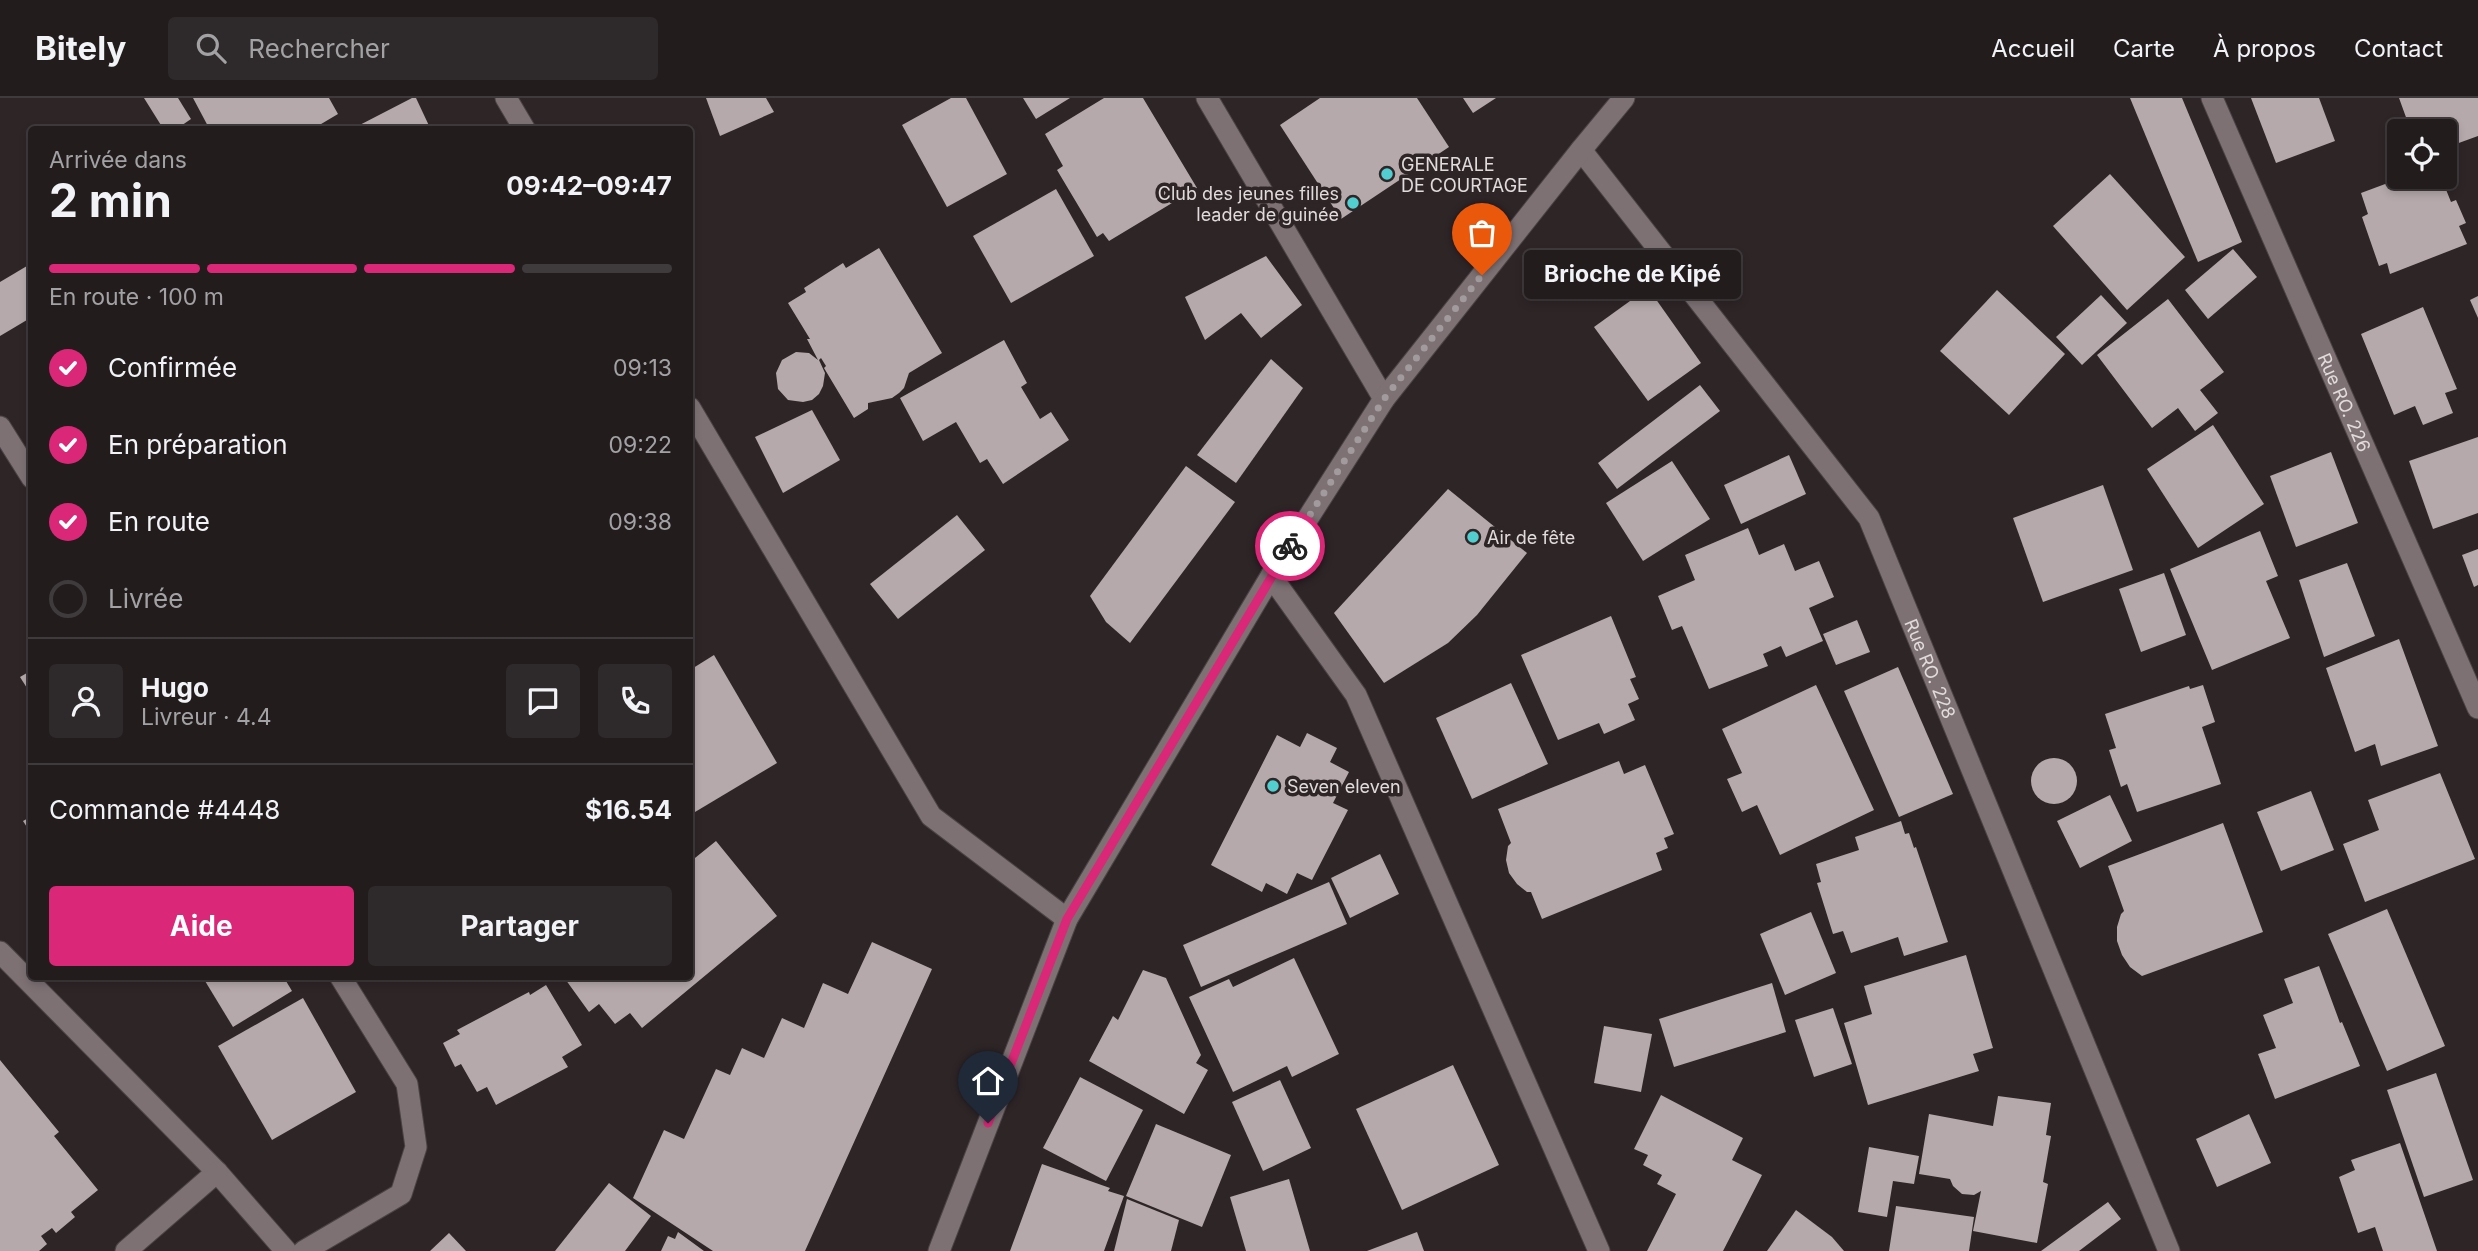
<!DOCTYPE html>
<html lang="fr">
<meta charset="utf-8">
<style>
:root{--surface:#221c1d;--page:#2e292a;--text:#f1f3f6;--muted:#a2a1a4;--line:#3f3a3b;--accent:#db2777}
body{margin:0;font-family:Inter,sans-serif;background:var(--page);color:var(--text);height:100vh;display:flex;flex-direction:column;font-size:26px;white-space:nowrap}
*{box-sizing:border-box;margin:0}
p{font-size:23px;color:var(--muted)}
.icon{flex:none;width:38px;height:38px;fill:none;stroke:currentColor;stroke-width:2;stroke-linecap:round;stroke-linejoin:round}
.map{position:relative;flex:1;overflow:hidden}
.details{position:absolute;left:28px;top:28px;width:665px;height:854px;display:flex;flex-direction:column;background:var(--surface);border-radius:7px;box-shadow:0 4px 10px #0003,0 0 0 2px var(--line)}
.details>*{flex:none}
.buttons{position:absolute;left:2387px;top:21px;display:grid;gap:14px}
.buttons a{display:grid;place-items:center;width:70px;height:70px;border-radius:7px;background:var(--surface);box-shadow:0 4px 10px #0003,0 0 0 2px var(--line);font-size:35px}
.pin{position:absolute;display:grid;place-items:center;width:60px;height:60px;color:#fff;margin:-72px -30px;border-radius:50% 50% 50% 0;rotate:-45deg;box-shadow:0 0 7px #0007}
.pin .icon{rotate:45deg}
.courier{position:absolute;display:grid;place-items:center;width:70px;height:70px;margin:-35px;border:5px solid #db2777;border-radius:50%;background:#fff;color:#222;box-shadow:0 2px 9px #0007}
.bubble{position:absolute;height:49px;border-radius:7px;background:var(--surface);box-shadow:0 4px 10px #0003,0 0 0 2px var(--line);font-size:23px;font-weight:700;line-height:49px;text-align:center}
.overview em{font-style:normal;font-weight:700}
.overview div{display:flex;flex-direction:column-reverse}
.overview{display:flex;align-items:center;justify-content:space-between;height:119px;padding:0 21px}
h1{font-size:46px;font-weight:700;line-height:52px}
.bar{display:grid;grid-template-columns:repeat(4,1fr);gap:10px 7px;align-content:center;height:84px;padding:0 21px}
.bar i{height:9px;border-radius:5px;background:var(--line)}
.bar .active{background:var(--accent)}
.bar p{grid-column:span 4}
.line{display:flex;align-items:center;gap:18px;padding:0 21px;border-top:2px solid var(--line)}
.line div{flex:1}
.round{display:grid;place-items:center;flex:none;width:74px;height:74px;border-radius:7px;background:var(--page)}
ol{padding:0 21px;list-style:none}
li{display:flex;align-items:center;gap:21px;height:77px}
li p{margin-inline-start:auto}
li .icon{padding:7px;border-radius:50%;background:var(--accent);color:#fff;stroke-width:4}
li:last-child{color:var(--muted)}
li i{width:38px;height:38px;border:4px solid var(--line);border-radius:50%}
.cta{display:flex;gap:14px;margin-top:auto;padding:14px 21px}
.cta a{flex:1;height:80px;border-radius:7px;background:var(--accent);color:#fff;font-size:28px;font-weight:700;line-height:80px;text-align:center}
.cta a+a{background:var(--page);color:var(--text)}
header{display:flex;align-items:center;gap:42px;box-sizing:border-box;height:98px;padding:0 35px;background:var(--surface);border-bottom:2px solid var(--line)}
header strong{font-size:33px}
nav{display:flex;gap:38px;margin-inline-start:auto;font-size:24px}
.search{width:490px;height:63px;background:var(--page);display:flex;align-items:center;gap:18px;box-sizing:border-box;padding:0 24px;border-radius:7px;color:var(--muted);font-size:26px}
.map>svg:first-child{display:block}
</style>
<header>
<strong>Bitely</strong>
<div class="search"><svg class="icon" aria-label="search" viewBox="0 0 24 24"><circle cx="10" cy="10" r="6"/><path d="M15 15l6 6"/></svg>Rechercher</div>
<nav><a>Accueil</a><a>Carte</a><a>À propos</a><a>Contact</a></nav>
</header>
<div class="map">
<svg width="2478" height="1153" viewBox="0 0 2478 1153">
<rect width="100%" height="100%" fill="#2e2527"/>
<!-- building -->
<g fill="#b5a9ab">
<polygon points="144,0 178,0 191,21 175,32 164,32"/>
<polygon points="193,0 329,0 338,16 311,32 210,32"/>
<polygon points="412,0 416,0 431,32 350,32"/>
<polygon points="706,0 766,0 774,14 720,38"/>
<polygon points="951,0 966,0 1007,76 947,109 902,27"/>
<polygon points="1023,0 1070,0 1036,21"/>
<polygon points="1104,0 1143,0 1197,90 1109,143 1103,135 1097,139 1057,72 1063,68 1045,36"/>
<polygon points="1320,0 1417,0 1449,49 1341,121 1280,27"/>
<polygon points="1463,0 1496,0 1473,15"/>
<polygon points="2130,0 2182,0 2242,144 2198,164"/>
<polygon points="2251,0 2319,0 2335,43 2276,65"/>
<polygon points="2399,0 2478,0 2478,38 2445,50 2445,33 2411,33"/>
<polygon points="2110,76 2185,159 2127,212 2053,128"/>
<polygon points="2404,79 2441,79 2451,104 2456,102 2466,125 2459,128 2467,146 2390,176 2387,165 2379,168 2362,119 2368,116 2361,95"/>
<polygon points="1056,91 1094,158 1011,205 973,138"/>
<polygon points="879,150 942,255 909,275 904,290 899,295 892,300 868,305 868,311 854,320 824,270 826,268 821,260 819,262 825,275 823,288 819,296 812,302 803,304 788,302 778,291 776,275 782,262 796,254 809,255 818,262 807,241 810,241 788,205 806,194 804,190 843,165 846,170"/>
<polygon points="2233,151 2257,179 2208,221 2185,192"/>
<polygon points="1266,158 1302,207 1261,240 1241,215 1205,242 1185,199"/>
<polygon points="32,165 32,219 0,238 0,184"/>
<polygon points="1648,190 1701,265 1648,303 1594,229"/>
<polygon points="1997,192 2065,256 2009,317 1940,253"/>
<polygon points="2101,197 2127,225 2082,267 2056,239"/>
<polygon points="2478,198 2478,220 2470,202"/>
<polygon points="2168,201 2224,274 2200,292 2218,315 2195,333 2178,310 2152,330 2097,257"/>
<polygon points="2423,209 2457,291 2445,295 2453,315 2423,327 2415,308 2394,317 2361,236"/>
<polygon points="1004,242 1027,285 1021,289 1040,321 1051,314 1069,342 1003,386 987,361 980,365 956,324 923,343 900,300"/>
<polygon points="1271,261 1303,290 1236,385 1197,357"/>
<polygon points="1700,287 1720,313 1617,391 1598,365"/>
<polygon points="812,312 840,362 783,395 755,339"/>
<polygon points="2213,327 2264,406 2198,450 2147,371"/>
<polygon points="2478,339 2478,415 2433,431 2409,363"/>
<polygon points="2331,354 2358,425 2296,449 2270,378"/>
<polygon points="1789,357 1806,396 1741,426 1724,387"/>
<polygon points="1672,363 1710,421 1643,463 1606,405"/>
<polygon points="1186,368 1235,404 1130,545 1106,524 1090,498"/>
<polygon points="2103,387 2133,472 2043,504 2013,420"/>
<polygon points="1448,391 1527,455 1477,517 1448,545 1384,585 1334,515"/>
<polygon points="957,417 985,452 898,521 870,486"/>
<polygon points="1748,430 1759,457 1784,446 1795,473 1819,463 1834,499 1809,510 1823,543 1786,559 1781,548 1763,556 1768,568 1709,591 1682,528 1672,532 1658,498 1695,482 1685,457"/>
<polygon points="2260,433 2278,478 2266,483 2290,540 2212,572 2170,471"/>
<polygon points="2478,451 2478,487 2474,489 2462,457"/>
<polygon points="2347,465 2375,538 2324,559 2299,482"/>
<polygon points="2164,475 2186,537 2141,554 2119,491"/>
<polygon points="1611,518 1636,579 1630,581 1639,601 1628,606 1635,622 1604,636 1599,625 1558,642 1521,557"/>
<polygon points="1857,522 1870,554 1836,567 1823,536"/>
<polygon points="2399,541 2438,648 2381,668 2375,646 2355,654 2326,570"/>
<polygon points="714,557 777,665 690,717 690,572"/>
<polygon points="1898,569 1953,696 1899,719 1844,593"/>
<polygon points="32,572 32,598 20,579"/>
<polygon points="1511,585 1548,666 1472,701 1436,620"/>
<polygon points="1816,587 1874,712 1780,757 1757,707 1742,714 1727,681 1742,675 1722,631"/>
<polygon points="2203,587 2215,624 2202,629 2221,686 2137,714 2127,686 2121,689 2109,652 2116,650 2105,616 2189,588 2190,591"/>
<polygon points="1307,635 1337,650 1330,664 1349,674 1333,705 1348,712 1312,782 1297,775 1287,796 1266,785 1262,794 1211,767 1277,637 1300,649"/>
<circle cx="2054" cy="683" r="23"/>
<polygon points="1619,663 1624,676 1645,667 1674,736 1664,740 1668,750 1656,755 1662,772 1542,821 1531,794 1527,794 1517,786 1509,775 1506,762 1508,748 1511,745 1498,711"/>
<polygon points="2440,675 2475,761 2365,804 2343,746 2379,732 2368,702"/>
<polygon points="2311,693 2334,752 2281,773 2257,714"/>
<polygon points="2110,697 2132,743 2080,770 2057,723"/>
<polygon points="32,718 32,737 23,723"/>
<polygon points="1901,723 1905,736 1909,735 1914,750 1916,749 1948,844 1904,858 1898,839 1851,855 1843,833 1833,836 1817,785 1821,784 1816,766 1859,752 1855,739"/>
<polygon points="2223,725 2263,834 2142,878 2130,869 2122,857 2117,843 2117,829 2121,816 2124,813 2108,768"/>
<polygon points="716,743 777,818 642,930 630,915 615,926 599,906 589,914 563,878 690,878 690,764"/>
<polygon points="1380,756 1399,796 1350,820 1331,780"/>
<polygon points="1329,784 1347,826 1201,889 1183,847"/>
<polygon points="2387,811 2445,948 2387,973 2328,836"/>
<polygon points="1811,814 1836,875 1785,897 1760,836"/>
<polygon points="872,844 932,871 805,1153 713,1153 633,1100 664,1032 684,1041 716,971 730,977 742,950 764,960 782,920 804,930 823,885 848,896"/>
<polygon points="1966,857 1993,950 1973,956 1979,973 1868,1007 1844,925 1872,916 1864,888"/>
<polygon points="1294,860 1339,956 1292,979 1287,968 1233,994 1189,899 1229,881 1233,889"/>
<polygon points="2319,868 2340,925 2342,924 2360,968 2275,1001 2258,956 2276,950 2263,917 2293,905 2284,881"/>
<polygon points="1143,872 1166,880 1201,957 1196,965 1208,972 1184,1016 1089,963 1113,918 1118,922"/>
<polygon points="202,878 283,878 292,893 233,929"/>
<polygon points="1772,885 1786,934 1674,969 1659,921"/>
<polygon points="546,887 582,947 562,959 568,969 496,1007 487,989 477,994 461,966 455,969 443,945 460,936 457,932 529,894 530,897"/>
<polygon points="303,900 356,994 272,1042 218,948"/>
<polygon points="1833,910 1852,966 1814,979 1795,922"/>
<polygon points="1604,928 1652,936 1641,994 1594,985"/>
<polygon points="0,962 59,1034 54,1038 98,1092 71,1114 75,1119 56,1135 52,1130 41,1138 47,1146 39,1153 0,1153"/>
<polygon points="1453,967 1499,1067 1402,1112 1356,1011"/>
<polygon points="2436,975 2473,1082 2424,1099 2387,992"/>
<polygon points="1080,979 1143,1012 1106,1083 1043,1050"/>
<polygon points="1280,982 1311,1050 1263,1073 1232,1004"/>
<polygon points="1661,997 1743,1040 1732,1062 1762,1077 1723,1153 1647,1153 1676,1096 1657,1086 1662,1077 1643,1067 1648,1057 1634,1051"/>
<polygon points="1998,998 2051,1005 2046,1037 2051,1038 2043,1084 2048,1086 2037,1145 1973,1133 1981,1093 1974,1097 1962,1096 1953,1088 1950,1081 1919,1076 1929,1016 1993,1028"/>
<polygon points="2249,1016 2271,1065 2217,1089 2196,1041"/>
<polygon points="1156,1026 1231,1057 1202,1129 1126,1098"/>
<polygon points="2400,1045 2437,1153 2383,1153 2375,1129 2358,1135 2339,1079 2355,1072 2351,1062"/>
<polygon points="1869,1049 1919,1058 1914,1086 1893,1083 1887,1119 1858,1114"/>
<polygon points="1042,1066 1110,1090 1108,1093 1124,1098 1104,1153 1010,1153"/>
<polygon points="1289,1081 1310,1153 1246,1153 1230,1099"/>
<polygon points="609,1085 651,1118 625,1153 555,1153"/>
<polygon points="1127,1101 1179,1122 1171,1153 1114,1153"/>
<polygon points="2108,1104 2121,1121 2079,1153 2041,1153"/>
<polygon points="1896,1108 1974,1119 1969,1153 1889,1153"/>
<polygon points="1796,1112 1832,1139 1844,1153 1767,1153"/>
<polygon points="678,1134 704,1153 661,1153 668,1138 675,1141"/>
<polygon points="1417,1134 1424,1153 1367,1153"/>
<polygon points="449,1135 466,1153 430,1153"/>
</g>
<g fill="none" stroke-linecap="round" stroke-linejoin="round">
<defs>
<g id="minor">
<polyline points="506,0 525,32"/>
<polyline points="1207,0 1384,301"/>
<path id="s1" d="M1581,52l288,368 300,733"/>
<polyline points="690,310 931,718 1067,821"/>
<polyline points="0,329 32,380"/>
<polyline points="1271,478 1356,597 1599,1153"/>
<polyline points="0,854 217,1074 286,1153"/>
<polyline points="126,1153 217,1074"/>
<polyline points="304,1153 401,1096 416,1049 407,986 340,878"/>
</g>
<g id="tertiary">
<path id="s2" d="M2212,0l266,610"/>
</g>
<polyline id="secondary" points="939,1153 1067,821 1271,478 1384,301 1581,52 1624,0"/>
</defs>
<!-- minor casing -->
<use href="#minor" stroke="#4b4345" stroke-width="23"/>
<!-- tertiary casing -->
<use href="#tertiary" stroke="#4b4345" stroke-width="23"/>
<!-- secondary casing -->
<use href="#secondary" stroke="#4b4345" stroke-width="23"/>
<!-- minor -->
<use href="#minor" stroke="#7d7174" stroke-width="21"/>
<!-- tertiary -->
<use href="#tertiary" stroke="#7d7174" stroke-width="21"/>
<!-- secondary -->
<use href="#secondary" stroke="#7d7174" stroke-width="21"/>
</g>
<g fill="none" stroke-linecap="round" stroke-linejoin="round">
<!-- done -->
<polyline stroke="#a29b9d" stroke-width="7" stroke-dasharray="0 12.6" points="1290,448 1384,301 1482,177"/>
<!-- route -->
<polyline stroke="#db2777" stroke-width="9" points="988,1025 1067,821 1290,448"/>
</g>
<!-- markers -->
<g fill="#52cdd0" stroke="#2e2527" stroke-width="2.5">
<circle cx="1387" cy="76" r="7"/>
<circle cx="1353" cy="105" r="7"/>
<circle cx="1473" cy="439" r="7"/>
<circle cx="1273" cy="688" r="7"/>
</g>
<g text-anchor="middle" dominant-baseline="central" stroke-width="7" stroke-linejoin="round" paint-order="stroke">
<!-- poi labels -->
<g font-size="18" fill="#e1dbdc" stroke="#2e2527" text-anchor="start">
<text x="1401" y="66">GENERALE<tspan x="1401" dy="21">DE COURTAGE</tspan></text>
<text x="1339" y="95" text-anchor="end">Club des jeunes filles<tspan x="1339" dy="21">leader de guinée</tspan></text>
<text x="1487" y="439">Air de fête</text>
<text x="1287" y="688">Seven eleven</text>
</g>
<!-- street labels -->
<g font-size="18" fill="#e1dbdc" stroke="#2e2527">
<text stroke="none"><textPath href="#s2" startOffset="332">Rue RO. 226</textPath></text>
<text stroke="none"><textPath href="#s1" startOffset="630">Rue RO. 228</textPath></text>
</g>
</g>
</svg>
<div class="buttons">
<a><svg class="icon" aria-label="locate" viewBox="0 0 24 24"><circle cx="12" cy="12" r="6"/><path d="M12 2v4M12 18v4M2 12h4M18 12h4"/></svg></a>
</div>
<div class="pin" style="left:1482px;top:177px;background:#ea580c"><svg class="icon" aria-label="bag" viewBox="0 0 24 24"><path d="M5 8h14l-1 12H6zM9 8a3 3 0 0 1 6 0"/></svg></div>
<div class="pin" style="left:988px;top:1025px;background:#1f2937"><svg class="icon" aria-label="home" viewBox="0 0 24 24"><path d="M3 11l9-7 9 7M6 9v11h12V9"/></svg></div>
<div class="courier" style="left:1290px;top:448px"><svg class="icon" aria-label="bike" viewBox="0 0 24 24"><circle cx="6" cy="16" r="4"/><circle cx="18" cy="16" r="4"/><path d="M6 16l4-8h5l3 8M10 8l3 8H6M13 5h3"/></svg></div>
<div class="bubble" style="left:1524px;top:152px;width:217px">Brioche de Kipé</div>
<section class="details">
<div class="overview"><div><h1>2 min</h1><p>Arrivée dans</p></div><em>09:42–09:47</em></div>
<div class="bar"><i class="active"></i><i class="active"></i><i class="active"></i><i></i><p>En route · 100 m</p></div>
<ol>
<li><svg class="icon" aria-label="check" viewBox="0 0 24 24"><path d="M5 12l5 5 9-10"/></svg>Confirmée<p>09:13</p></li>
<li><svg class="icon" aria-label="check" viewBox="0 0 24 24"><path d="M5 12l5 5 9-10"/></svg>En préparation<p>09:22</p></li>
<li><svg class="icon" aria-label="check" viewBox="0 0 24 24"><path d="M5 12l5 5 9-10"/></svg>En route<p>09:38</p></li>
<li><i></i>Livrée</li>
</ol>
<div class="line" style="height:126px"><a class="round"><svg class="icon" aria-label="person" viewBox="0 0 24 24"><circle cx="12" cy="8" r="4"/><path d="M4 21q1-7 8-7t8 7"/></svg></a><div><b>Hugo</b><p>Livreur · 4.4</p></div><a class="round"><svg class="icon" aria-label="chat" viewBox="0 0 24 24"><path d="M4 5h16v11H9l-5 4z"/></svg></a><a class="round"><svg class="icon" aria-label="phone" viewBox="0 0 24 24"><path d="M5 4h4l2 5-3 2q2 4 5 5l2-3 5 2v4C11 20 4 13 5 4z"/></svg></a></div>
<div class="line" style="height:91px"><div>Commande #4448</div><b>$16.54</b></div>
<div class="cta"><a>Aide</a><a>Partager</a></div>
</section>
</div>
